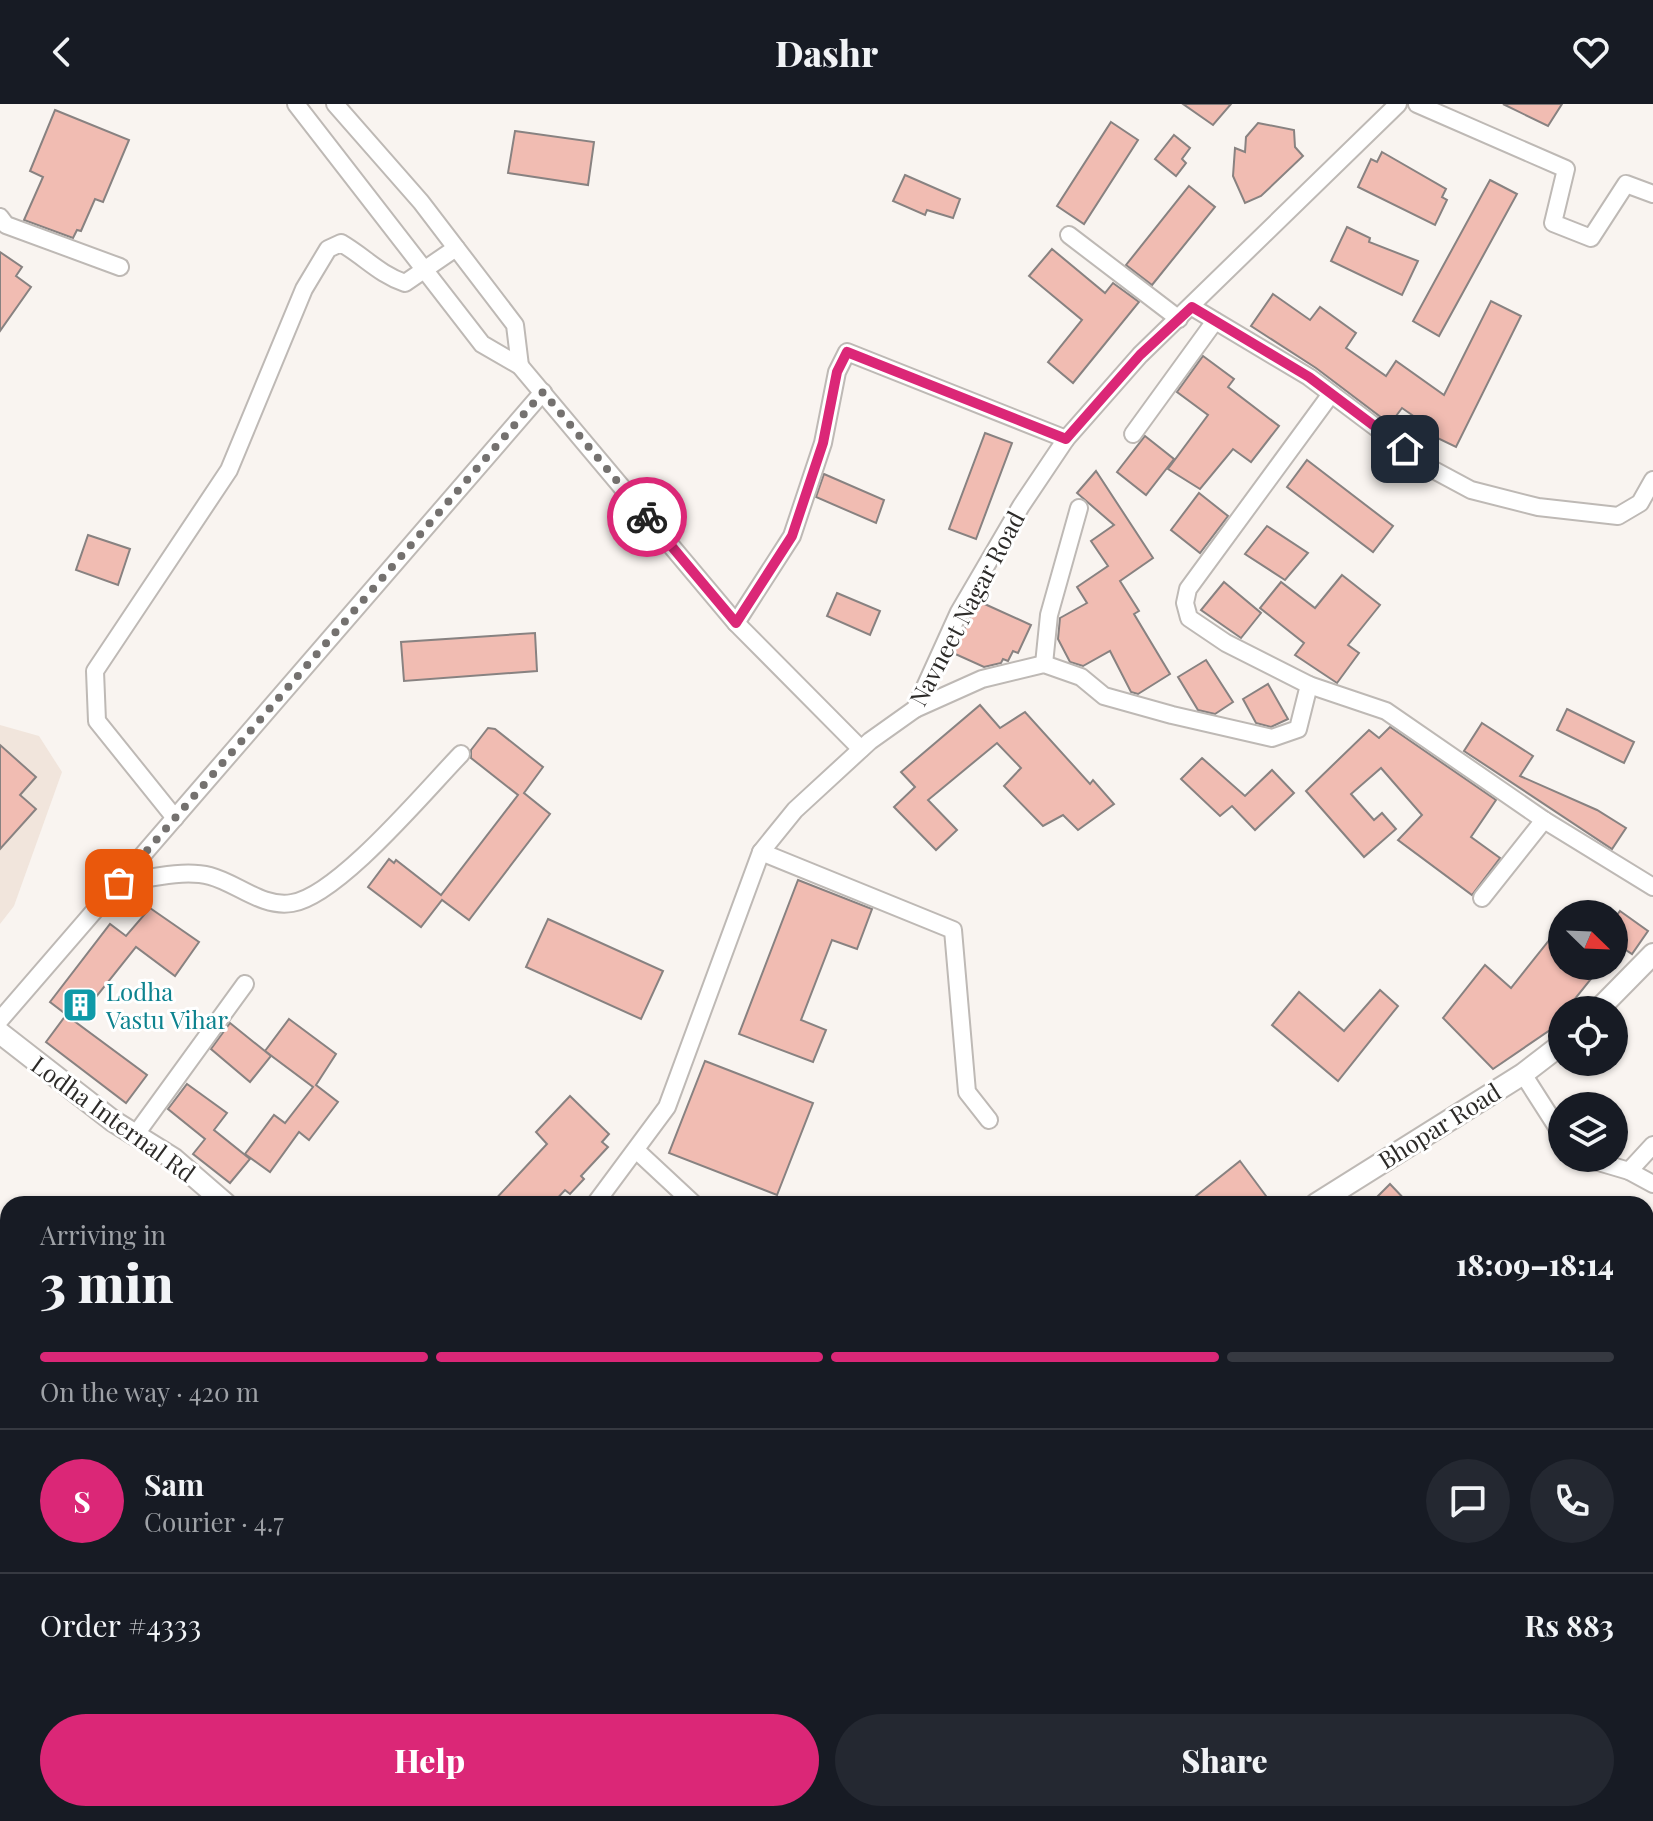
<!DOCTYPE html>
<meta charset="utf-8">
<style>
:root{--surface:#171b24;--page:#242831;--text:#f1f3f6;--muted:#9ea1a6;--line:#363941;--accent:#db2777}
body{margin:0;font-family:"Playfair Display",serif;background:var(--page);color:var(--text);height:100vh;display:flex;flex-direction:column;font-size:30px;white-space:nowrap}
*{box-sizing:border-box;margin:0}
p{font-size:26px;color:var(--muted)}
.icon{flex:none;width:44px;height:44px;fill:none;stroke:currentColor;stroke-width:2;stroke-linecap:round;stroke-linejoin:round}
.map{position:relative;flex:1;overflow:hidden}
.side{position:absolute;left:0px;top:1092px;width:1654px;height:626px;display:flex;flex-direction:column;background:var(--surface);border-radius:24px 24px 0 0;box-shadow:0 2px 6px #0004}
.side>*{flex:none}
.needle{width:52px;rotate:113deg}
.tools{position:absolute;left:1548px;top:796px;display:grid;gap:16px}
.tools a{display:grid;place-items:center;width:80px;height:80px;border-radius:50%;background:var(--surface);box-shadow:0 2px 6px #0004;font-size:40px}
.pin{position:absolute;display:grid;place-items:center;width:68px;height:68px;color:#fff;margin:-34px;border-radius:16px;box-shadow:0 4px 12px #0006}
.courier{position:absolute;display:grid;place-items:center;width:80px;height:80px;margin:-40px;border:6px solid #db2777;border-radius:50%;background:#fff;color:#222;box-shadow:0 2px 10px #0007}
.head em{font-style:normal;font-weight:800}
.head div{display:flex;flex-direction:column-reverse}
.head{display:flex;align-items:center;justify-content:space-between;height:136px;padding:0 40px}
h1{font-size:52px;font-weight:800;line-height:60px}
.bar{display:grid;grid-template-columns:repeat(4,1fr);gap:12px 8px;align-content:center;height:96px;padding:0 40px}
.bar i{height:10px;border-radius:6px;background:var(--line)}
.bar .current{background:var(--accent)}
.bar p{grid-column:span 4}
.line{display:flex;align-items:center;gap:20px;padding:0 40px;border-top:2px solid var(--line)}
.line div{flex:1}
.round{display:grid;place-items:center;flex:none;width:84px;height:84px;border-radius:42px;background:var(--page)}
.button{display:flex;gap:16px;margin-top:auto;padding:16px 40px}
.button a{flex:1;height:92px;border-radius:48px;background:var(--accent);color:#fff;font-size:32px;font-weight:800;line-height:92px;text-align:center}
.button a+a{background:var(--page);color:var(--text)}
header{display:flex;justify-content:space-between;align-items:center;height:104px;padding:0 40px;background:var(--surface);font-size:36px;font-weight:800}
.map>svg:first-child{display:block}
</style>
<header><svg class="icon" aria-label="back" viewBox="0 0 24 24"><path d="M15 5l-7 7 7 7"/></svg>Dashr<svg class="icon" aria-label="heart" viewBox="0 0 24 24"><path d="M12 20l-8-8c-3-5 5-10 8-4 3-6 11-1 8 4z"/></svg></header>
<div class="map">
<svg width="1653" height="1717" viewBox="0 0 1653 1717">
<rect width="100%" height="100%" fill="#f9f4f0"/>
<!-- built -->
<polygon fill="#f1e5dc" points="0,621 39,632 62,668 14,802 0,820"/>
<!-- building -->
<g fill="#f1bcb2" stroke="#888281" stroke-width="2">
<polygon points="1183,0 1231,0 1213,21"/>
<polygon points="1503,0 1562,0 1548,22"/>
<polygon points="55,6 129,36 103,98 95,95 81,127 77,126 73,134 24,116 43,73 30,67"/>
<polygon points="1111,18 1138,36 1084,120 1057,102"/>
<polygon points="1258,19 1294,26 1295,43 1303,52 1261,92 1245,99 1233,72 1235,44 1245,48 1246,33"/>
<polygon points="515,27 594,38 588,81 508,69"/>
<polygon points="1174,31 1190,44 1182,55 1186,59 1176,72 1155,55"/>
<polygon points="1382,48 1446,85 1442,93 1447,96 1435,121 1358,83 1371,55 1377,58"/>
<polygon points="905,71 960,95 953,114 927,106 925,111 893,97"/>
<polygon points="1490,76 1517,90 1439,232 1413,217"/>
<polygon points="1189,82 1215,103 1152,181 1126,161"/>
<polygon points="1347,123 1370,134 1369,138 1418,157 1402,191 1331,157"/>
<polygon points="1052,145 1105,189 1113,179 1139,198 1073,279 1048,258 1082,216 1029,172"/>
<polygon points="0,148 22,163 16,172 31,183 0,227"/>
<polygon points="1273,190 1310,216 1320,203 1356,229 1346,244 1386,272 1396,257 1444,291 1491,197 1521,212 1456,343 1425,328 1428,322 1402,304 1390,320 1316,264 1251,222"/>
<polygon points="1203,252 1234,275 1228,283 1279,322 1251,358 1233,345 1200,385 1168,365 1208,311 1177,288"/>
<polygon points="985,329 1012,339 976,435 949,425"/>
<polygon points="1145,332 1174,355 1146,391 1117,368"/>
<polygon points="1307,356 1393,422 1373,448 1287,383"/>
<polygon points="1096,367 1153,454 1120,477 1139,507 1134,510 1170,570 1138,590 1131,588 1110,547 1083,562 1070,558 1058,535 1060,514 1087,499 1077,483 1108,462 1091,437 1114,421 1077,389"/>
<polygon points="824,370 884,396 876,419 816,393"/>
<polygon points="1199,389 1228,412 1200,449 1171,426"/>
<polygon points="1267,422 1308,449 1285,476 1245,450"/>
<polygon points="88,431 130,445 118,481 76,466"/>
<polygon points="1342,471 1380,501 1348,541 1359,549 1337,579 1295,551 1304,539 1260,504 1281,478 1315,504"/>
<polygon points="1224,478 1261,509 1241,534 1201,506"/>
<polygon points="837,489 880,507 870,531 827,512"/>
<polygon points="978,497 1031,521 1018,549 1013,547 1008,557 1003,555 1001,559 984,563 953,549"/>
<polygon points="535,529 537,567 404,577 401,538"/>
<polygon points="1206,556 1233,598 1215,610 1198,606 1178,573"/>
<polygon points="1268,580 1288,615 1271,623 1256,619 1243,595"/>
<polygon points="980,601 1000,624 1025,608 1090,680 1093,676 1114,700 1078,726 1063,711 1043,722 1004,682 1021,664 997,639 928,696 957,726 936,746 894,703 915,683 901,668"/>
<polygon points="1567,605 1634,638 1624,659 1557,626"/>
<polygon points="1482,619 1533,652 1520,672 1597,706 1626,724 1612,745 1464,647"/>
<polygon points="1390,623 1496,696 1471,733 1500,754 1472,791 1398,736 1422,711 1381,664 1351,690 1374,716 1382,709 1396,725 1364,753 1306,687 1369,626 1379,634"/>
<polygon points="488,624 495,625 543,663 524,689 550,710 469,816 442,796 421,823 368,783 389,755 394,759 396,756 441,791 518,691 471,654 471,646"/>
<polygon points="0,641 36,673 20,691 36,705 0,745"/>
<polygon points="1202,654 1245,692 1272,666 1294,689 1255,726 1232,702 1220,712 1181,675"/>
<polygon points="798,776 872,805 857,845 832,836 801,916 826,926 813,958 739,930"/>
<polygon points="150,804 199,838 175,872 136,843 76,918 50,898 110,820 126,832"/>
<polygon points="1620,807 1648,827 1632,850 1614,838 1614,815"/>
<polygon points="548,815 663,867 641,915 526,863"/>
<polygon points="1562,820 1562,862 1585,862 1595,870 1566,906 1562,906 1550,926 1493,965 1443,914 1485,861 1511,884"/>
<polygon points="1380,886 1398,902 1338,977 1272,921 1299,888 1344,927"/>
<polygon points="66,911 147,971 126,999 46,938"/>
<polygon points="289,915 336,950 316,981 338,998 309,1036 299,1028 270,1068 245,1050 274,1011 285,1019 313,983 265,947"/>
<polygon points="230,919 271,952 250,978 211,945"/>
<polygon points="705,957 813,999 777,1091 669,1049"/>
<polygon points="187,980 227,1009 214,1026 250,1055 230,1079 193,1050 205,1035 168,1005"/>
<polygon points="570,992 609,1030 602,1038 608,1043 581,1072 584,1075 570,1090 565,1086 552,1100 491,1100 547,1040 536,1028"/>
<polygon points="1240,1057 1266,1092 1256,1100 1186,1100"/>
<polygon points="1390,1080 1409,1100 1370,1100"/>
</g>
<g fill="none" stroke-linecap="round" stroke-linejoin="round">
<defs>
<g id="minor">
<polyline points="296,0 482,240 520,262 736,519 861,645"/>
<polyline points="335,0 421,98 515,221 520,262"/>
<polyline points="1417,0 1566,65 1553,119 1591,134 1626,80 1653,90"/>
<polyline points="0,113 6,121 120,163"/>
<polyline points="1069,131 1179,215"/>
<polyline points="1192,203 1309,273 1430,364 1471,386 1538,403 1618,412 1640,399 1653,376"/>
<polyline points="1133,330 1215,217"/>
<polyline points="736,519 792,432 823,339 837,268 847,248 1066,335"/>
<polyline points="1044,560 1049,511 1079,404"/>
<polyline points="1309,581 1386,607 1544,716 1653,783"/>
<polyline points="915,605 982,575 1044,560 1081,573 1104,592 1172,611 1272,634 1298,625 1309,581 1226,539 1189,514 1185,499 1188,485 1331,290"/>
<path d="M175,714l-78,-97 -2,-50 134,-201 75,-181 24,-40 13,-6c24,14 38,31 64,40l51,-35"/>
<polyline points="761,748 953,826 967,988 989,1016"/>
<path d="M119,779c27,-4 64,-14 91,-7 27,7 52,32 82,27 46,-7 134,-113 169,-149"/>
<polyline points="1482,794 1544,716"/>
<polyline points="0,916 543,288"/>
<polyline points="1523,970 1562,1031"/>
<polyline points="136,1030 245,880"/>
<polyline points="636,1046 694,1100"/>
<polyline points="1585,1054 1629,1067 1653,1080"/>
<polyline points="1629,1067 1653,1041"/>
<polyline points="595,1100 667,1003 761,748 795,706 870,637 915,605 959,508 1021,402 1066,335 1140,251 1398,0"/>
<polyline points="1646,1374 1653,1381"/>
<polyline points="1032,1710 1039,1717"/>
<polyline points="1098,1710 1104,1717"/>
</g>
<g id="tertiary">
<polyline points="1598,906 1653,850"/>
<polyline points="0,929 113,1017 174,1055 226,1100"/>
<polyline points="1316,1100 1523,970 1562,940"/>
<polyline points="501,1717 509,1710"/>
</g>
</defs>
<!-- minor casing -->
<use href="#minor" stroke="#beb9b5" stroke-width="20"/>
<!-- tertiary casing -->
<use href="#tertiary" stroke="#beb9b5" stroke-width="24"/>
<!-- minor -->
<use href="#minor" stroke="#fff" stroke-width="16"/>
<!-- tertiary -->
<use href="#tertiary" stroke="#fff" stroke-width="20"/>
</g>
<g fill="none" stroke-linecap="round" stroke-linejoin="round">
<!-- done -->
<polyline stroke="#74716f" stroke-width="8" stroke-dasharray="0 14.4" points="119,779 543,288 647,413"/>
<!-- route -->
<polyline stroke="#db2777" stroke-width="10" points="647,413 736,519 792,432 823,339 837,268 847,248 1066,335 1140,251 1192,203 1309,273 1405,345"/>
</g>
<!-- icons -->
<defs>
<symbol id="building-square" viewBox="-11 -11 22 22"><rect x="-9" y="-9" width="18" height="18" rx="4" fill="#0f9aa8" stroke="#fff"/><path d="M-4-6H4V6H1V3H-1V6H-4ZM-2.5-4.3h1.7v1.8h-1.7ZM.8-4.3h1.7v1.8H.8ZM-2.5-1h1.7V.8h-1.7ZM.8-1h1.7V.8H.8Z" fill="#fff"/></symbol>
</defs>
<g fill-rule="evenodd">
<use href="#building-square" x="60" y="881" width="40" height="40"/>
</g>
<g text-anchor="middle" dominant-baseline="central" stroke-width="6" stroke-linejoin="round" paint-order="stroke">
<!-- street labels -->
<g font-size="24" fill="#2d2b29" stroke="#fff">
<text transform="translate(966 504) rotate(-62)">Navneet Nagar Road</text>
<text transform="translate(114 1014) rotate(36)">Lodha Internal Rd</text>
<text transform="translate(1439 1021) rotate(-32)">Bhopar Road</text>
</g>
<!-- culture labels -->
<g font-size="24" fill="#0d838f" stroke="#fff" text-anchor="start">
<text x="106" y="887">Lodha<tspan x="106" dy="28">Vastu Vihar</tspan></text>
</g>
</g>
</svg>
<div class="tools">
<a><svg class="needle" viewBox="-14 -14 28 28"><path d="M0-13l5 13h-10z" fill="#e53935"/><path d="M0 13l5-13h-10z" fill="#9ea1a6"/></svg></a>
<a><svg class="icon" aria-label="locate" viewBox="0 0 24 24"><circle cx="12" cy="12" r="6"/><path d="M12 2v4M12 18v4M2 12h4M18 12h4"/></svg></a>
<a><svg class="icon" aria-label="layers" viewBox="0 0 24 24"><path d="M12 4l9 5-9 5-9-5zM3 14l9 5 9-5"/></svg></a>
</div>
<div class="pin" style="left:119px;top:779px;background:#ea580c"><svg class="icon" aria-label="bag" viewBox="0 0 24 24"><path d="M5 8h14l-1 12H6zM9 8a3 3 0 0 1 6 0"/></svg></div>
<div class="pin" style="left:1405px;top:345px;background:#1f2937"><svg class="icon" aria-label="home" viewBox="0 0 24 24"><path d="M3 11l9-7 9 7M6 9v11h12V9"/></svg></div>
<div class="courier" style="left:647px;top:413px"><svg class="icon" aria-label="bike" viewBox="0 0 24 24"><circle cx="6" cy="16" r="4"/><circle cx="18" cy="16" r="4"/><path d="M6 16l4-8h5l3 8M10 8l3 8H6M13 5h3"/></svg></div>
<section class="side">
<div class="head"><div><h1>3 min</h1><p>Arriving in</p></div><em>18:09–18:14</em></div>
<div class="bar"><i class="current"></i><i class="current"></i><i class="current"></i><i></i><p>On the way · 420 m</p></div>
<div class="line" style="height:144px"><b class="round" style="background:var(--accent);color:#fff">S</b><div><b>Sam</b><p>Courier · 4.7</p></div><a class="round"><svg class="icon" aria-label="chat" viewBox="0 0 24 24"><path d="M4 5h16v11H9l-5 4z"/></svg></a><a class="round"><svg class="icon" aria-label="phone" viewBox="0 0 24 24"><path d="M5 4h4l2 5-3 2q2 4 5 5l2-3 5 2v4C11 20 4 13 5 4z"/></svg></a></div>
<div class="line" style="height:104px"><div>Order #4333</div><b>Rs 883</b></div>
<div class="button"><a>Help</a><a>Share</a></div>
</section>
</div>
